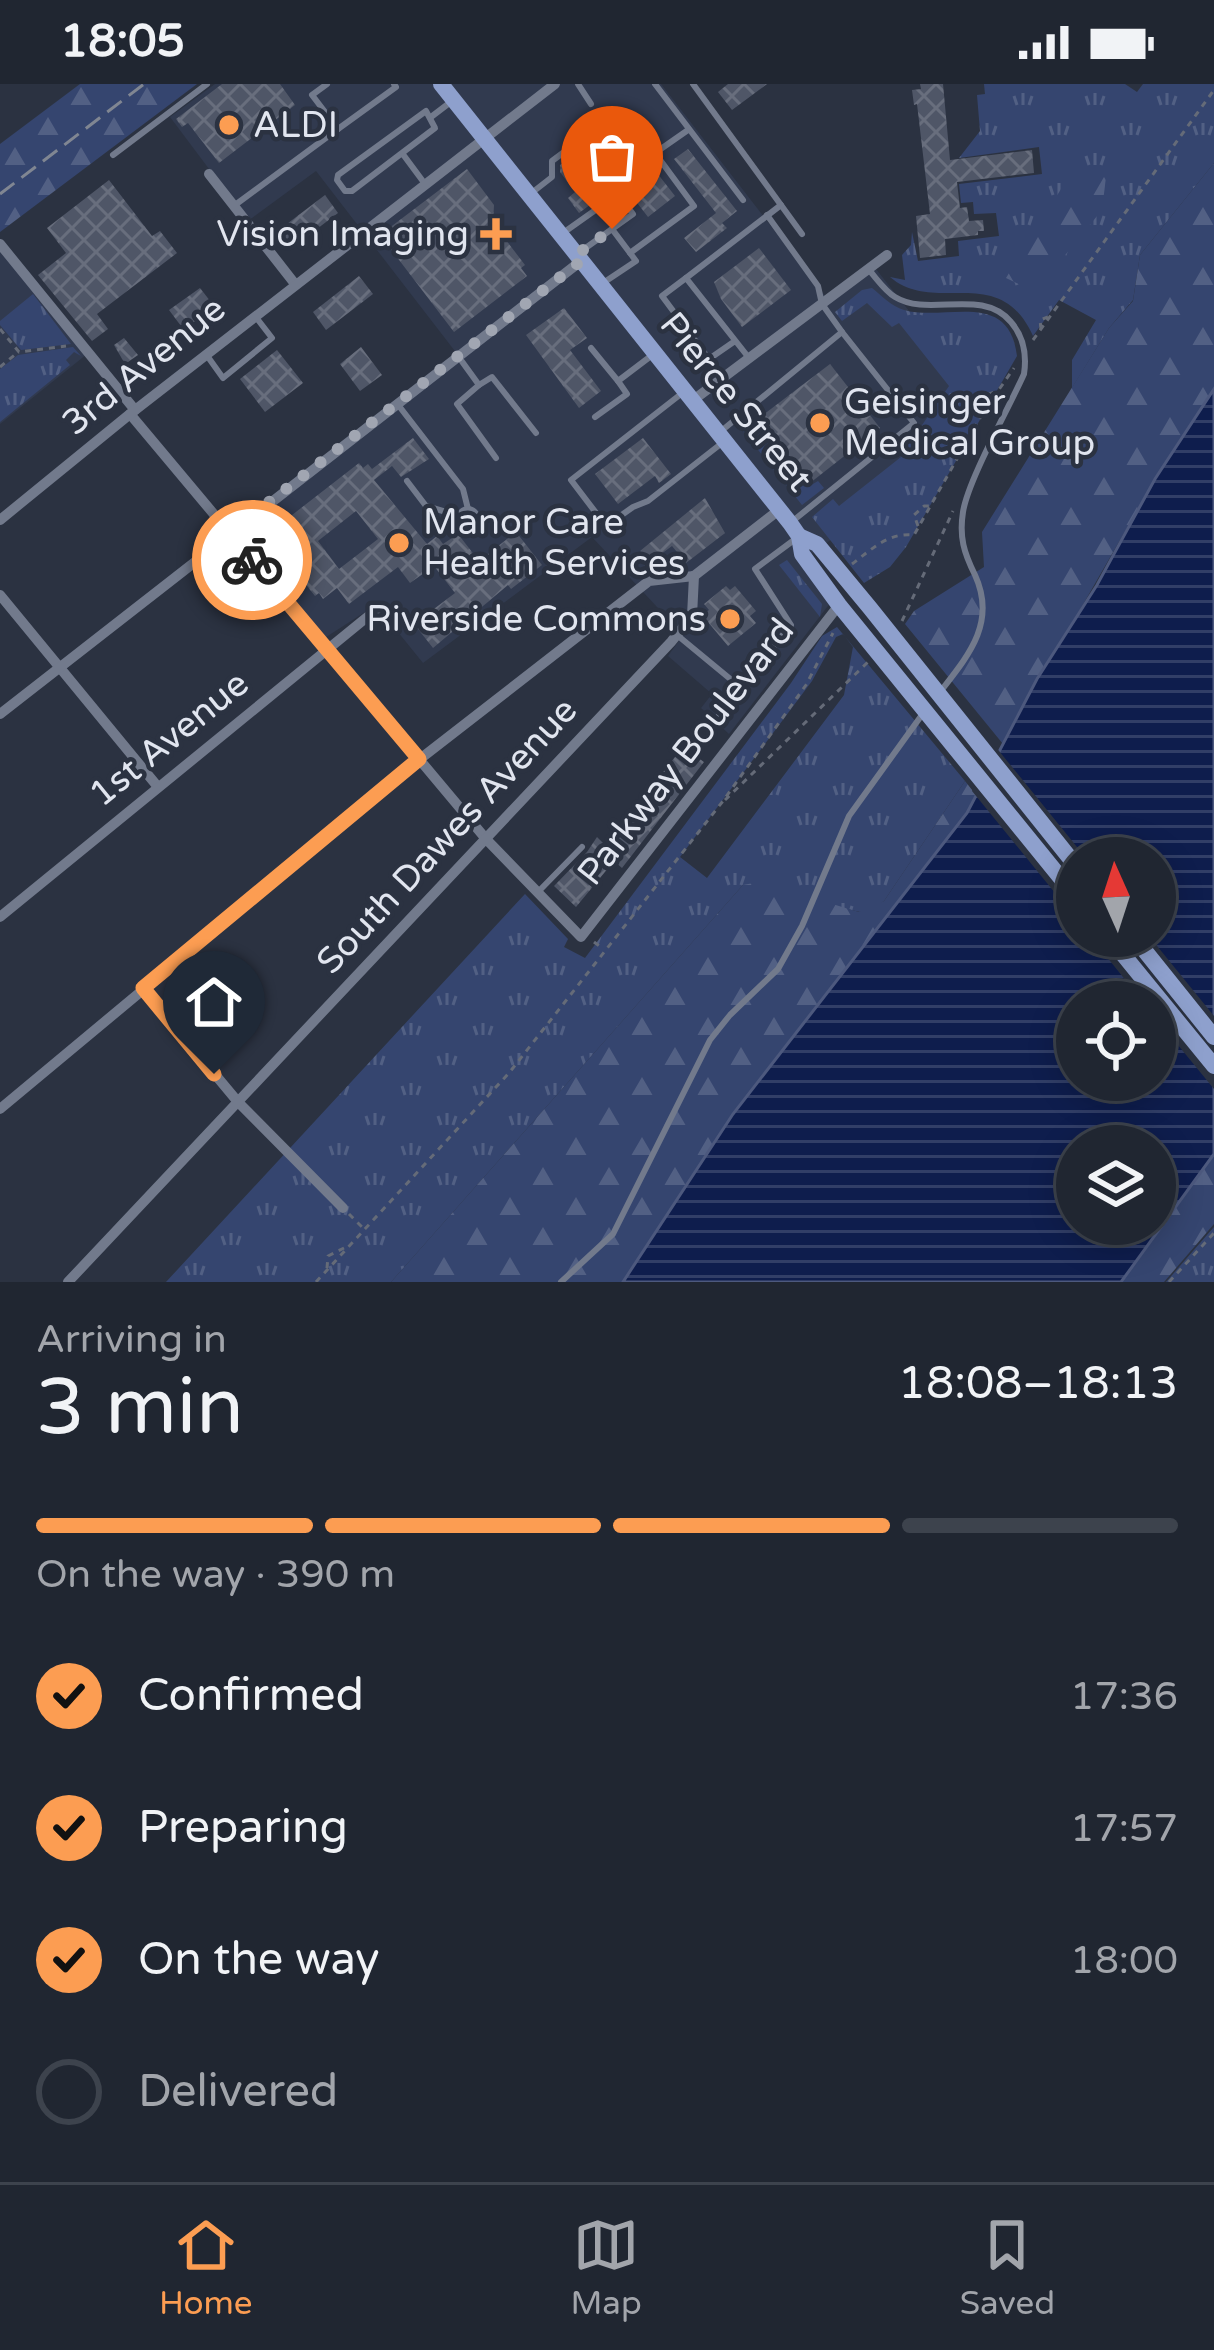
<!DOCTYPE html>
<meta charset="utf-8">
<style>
:root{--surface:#202631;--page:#282e39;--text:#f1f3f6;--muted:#a2a5ab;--line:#3d434d;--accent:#fc9d52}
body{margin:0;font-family:"Varela Round",sans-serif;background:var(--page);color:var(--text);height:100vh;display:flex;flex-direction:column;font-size:45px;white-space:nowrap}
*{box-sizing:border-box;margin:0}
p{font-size:39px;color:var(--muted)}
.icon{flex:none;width:66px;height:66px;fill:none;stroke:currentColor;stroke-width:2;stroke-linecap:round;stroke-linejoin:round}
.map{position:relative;height:1198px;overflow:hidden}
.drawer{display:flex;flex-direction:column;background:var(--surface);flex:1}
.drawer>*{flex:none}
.needle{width:78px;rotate:357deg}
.fabs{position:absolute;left:1056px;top:753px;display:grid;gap:24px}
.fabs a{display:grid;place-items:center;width:120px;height:120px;border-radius:50%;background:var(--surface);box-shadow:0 6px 30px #0003,0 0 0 3px var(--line);font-size:60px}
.pin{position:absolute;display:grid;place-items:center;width:102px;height:102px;color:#fff;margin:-123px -51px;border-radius:50% 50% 50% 0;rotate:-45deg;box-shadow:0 0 12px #0007}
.pin .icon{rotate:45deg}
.courier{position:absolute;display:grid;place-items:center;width:120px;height:120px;margin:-60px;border:9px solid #fc9d52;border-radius:50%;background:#fff;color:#222;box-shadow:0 3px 15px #0007}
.head em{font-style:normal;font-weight:600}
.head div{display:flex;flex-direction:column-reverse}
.head{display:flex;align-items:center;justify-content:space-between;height:204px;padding:0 36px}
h1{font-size:78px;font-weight:600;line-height:90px}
.bar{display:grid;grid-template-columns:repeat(4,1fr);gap:18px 12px;align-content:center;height:144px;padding:0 36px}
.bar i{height:15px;border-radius:9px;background:var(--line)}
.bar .selected{background:var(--accent)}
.bar p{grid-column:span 4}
ol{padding:0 36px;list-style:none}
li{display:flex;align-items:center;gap:36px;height:132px}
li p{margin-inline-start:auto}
li .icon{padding:12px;border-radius:50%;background:var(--accent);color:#111;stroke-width:4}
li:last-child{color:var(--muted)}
li i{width:66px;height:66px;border:6px solid var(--line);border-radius:50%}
.status{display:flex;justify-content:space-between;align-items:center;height:84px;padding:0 60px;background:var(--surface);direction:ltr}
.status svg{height:33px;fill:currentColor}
.tab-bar{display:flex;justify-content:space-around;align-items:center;height:168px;border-top:3px solid var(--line);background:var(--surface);font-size:33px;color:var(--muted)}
.tab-bar a{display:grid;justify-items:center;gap:6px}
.tab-bar .selected{color:var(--accent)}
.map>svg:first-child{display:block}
</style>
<div class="status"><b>18:05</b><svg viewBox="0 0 49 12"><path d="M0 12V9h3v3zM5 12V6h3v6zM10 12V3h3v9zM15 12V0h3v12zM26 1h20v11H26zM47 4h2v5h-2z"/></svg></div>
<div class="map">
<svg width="1214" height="1198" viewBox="0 0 1214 1198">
<defs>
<pattern id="grass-tufts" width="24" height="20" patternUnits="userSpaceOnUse" patternTransform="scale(3)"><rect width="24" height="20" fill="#35456f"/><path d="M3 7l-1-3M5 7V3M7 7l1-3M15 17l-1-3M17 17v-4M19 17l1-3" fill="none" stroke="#526084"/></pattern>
<pattern id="forest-firs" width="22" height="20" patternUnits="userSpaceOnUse" patternTransform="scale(3)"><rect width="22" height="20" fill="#35456f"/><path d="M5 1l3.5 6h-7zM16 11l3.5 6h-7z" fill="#526084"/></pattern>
<pattern id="water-rules" width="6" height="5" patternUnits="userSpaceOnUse" patternTransform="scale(3)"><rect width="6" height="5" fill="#0e1d4d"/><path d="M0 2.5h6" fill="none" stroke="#313e67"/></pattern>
<pattern id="building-cross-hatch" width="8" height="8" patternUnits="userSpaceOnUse" patternTransform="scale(3)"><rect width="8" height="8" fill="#4f5667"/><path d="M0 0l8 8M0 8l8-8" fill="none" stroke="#686e7d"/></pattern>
</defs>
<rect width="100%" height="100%" fill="#2b3241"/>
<!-- built -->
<g fill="#313a4f">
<polygon points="215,0 661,0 826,213 872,180 958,289 865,431 799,479 831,518 729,650 701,624 712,610 668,572 683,551 592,453 423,579 376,521 323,555 237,449 461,275 316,87 248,137 170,33"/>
<polygon points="0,161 87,270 0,340"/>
</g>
<!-- grass -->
<g fill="url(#grass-tufts)" fill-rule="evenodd">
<path d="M984,0h141l12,8 6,-8h71v79l-74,92 -7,45 -24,28 -37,60v-28l24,-40 -37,-20 -26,36c-34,-75 -97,-20 -143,-59l15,3 -3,-25 9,-10 1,-13 6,29 41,-5 -1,-15 41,-5 -3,-23 -22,1 -1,-12 -12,1 -2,-19 83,-10 -3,-27 -80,11 21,-27 -3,-36 8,-1z"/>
<path d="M872,204c10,8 19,18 32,22 41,12 105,-22 113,46l-111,191 -16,20 -26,16 -52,-66 21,-18 6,7 62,-49 -5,-7 24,-22 29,-42 -50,-63 -7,4 -25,-24 -25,18 -7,-9 27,-22z"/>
<polygon points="33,210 71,260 21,266 0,241 0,237"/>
<polygon points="73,263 81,272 74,268 66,276 70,281 0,338 0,285 18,271"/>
<polygon points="755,329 808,403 818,397 824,404 802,421 739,342"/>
<polygon points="787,476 822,520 820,533 779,481"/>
<path d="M837,543l128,154 -81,120 -14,9 -10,2 -117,-27 -352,397h-225l359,-388 43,45 -4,8 21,11 206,-275 31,-47zM843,550l10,13 -9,48 -137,183 -27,-21 132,-176 24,-44z"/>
<polygon points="1214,1143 1214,1198 1166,1198"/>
</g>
<!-- forest -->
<g fill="url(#forest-firs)">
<polygon points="80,0 197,0 0,148 0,60"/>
<polygon points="1214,79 1214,305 1155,395 1003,660 905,540 914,527 984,483 982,448 1109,244 1133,217 1140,171"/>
<polygon points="1074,84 1106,93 1102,126 1035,208 1006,194"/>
<polygon points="965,697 976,711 967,729 733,1030 623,1198 391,1198 743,801 759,798 859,828 884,817"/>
<polygon points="1214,1070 1214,1140 1164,1198 1120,1198"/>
</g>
<!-- water -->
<path fill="url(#water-rules)" stroke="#4d597e" stroke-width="3" fill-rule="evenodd" d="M1214,305v765l-93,128h-498l110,-168 234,-301 70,-134 60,-94 58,-106zM1077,774h78v78h-78zM1077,918h78v78h-78zM1077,1062h78v78h-78z"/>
<!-- pier -->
<g fill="#2b3241">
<polygon points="995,662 1086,774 1077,774 1077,836 972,707"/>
<polygon points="1090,852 1149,852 1214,932 1214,1005 1155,933 1155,918 1143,918"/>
</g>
<!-- building -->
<g fill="url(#building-cross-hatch)" fill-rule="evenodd">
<polygon points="222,0 280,0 295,21 219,79 188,39 182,43 176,35"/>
<polygon points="728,0 767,0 732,26 718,8"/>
<polygon points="920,0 943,0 950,76 1032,66 1034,89 957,98 960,124 967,123 969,137 983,136 984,147 978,147 978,151 945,155 946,171 920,174 916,132 930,130 917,20 914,21 912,6 921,5"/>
<polygon points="593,56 603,69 599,82 605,85 636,62 675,112 648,133 621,98 579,129 568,114 575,108 560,88 560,81"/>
<polygon points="688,65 737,127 722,139 727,144 696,168 684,154 716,129 674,75"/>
<polygon points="467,85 494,121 493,139 525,181 521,184 527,192 454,248 380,151"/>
<polygon points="109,96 152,152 160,147 177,169 97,230 108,245 92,257 38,191 66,169 47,144"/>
<polygon points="325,111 338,129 293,163 279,146"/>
<polygon points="759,164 791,206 742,243 721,215 714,198"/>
<polygon points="359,192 373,210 326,246 313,228"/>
<polygon points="200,204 214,222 184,246 169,226"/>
<polygon points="564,224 587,254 570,266 601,307 579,324 526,251"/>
<polygon points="124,254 138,271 125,280 114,261"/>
<polygon points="361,263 382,291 360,307 340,280"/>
<polygon points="277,266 303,299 265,328 240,295"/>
<polygon points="830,280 880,344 810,399 759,334"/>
<path d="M413,354l16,21 -28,18 -9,-11 -18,14 53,64 10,-8 6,8 15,-10 21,27 37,-29 26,33 -31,24 -3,-4 -75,63 -19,-24 41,-31 -21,-27 -24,17 -12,-16 -49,37 -12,-16 -14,11 -4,-6 -4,3 -43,-53 8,-6 -6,-8 85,-66 4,5 5,-4 4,5zM356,427l22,28 -39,30 -21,-28z"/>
<polygon points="643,354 671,390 659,399 655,392 618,420 595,390"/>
<polygon points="705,414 725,449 686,479 672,462 649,479 640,467"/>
<polygon points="726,502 730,506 735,502 756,527 750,532 756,539 728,562 702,531 709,526 704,520"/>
<polygon points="683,663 704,678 622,784 614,777 576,823 554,802 587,768 597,753 605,761"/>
</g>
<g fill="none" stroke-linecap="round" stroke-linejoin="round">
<!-- path -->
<g stroke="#656b78" stroke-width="3" stroke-dasharray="6 6" stroke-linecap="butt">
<polyline points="0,245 19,268 66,262"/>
<polyline points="1041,245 1040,236 1048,233"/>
<polyline points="1033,256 1214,6"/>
<polyline points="0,283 17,269"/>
<polyline points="988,321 986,311 995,308"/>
<polyline points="918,442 914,431 924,422 931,422"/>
<path d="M852,480c19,-14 36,-32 62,-29l70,-124 30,-43"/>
<polyline points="902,537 953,427"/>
<polyline points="725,716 869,577"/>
<polyline points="594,858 603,865"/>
<polyline points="349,1130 363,1144"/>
<polyline points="327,1184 328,1172 344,1164"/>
<polyline points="316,1198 509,989 723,717 806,601 833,549"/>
<polyline points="1169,1198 1214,1149"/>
</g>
<!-- service -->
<g stroke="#727a8c" stroke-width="6">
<polyline points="578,0 591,20"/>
<polyline points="655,0 743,116"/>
<polyline points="693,0 802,150"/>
<polyline points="431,33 452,17"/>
<polyline points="338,45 396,3 394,0"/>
<polyline points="402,69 352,107 345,107 337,96 338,91 426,27 435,44 402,69 425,100"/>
<polyline points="113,71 207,0"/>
<polyline points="529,111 552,93 552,77 611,33 620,34 628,50 605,78"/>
<polyline points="235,121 338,45 312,11 327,0"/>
<polyline points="767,131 818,202 822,220 842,248 914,339 794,436"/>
<polyline points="563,149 618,110 633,130 612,145"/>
<polyline points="580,168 612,145 630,169 694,122 655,69 688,46"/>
<path d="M869,186c8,9 16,21 26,27 34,21 87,-10 116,25 13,15 16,32 13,52 -15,34 -56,106 -61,138 -4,25 1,41 12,63 22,48 -7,81 -35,117"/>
<polyline points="686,194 781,121"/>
<polyline points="603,199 636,177 630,169"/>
<polyline points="735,257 709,275 662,212 686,194 749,274"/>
<polyline points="591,264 618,297 651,272"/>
<polyline points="458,272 479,301 492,293 536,349"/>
<polyline points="208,273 223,294 272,254 255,232"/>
<polyline points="479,301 457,320 496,374"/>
<polyline points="681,310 571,396 606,442 633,423 648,417 722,359"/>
<polyline points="399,322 463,405 468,425"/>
<polyline points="595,333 627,310 618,297"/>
<polyline points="720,348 842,248"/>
<polyline points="407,397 426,422 460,432"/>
<circle cx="468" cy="434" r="9"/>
<polyline points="677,551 740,603 791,541 755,485 794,456"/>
<polyline points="719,630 740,603"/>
<polyline points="538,808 582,763"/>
<polyline points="561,1198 613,1150 710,956 730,931 778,885 802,842 849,732 924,628"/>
</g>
<!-- minor -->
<g stroke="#727a8c" stroke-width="10">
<polyline points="209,90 295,200"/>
<polyline points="0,160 135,326"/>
<polyline points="692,317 887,171"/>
<polyline points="130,330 486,755 581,853 839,521"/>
<polyline points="0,436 130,330 555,0"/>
<polyline points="694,492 779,426"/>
<polyline points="0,511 158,703"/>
<polyline points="0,630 581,177"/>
<polyline points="0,833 377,525"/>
<polyline points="143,904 238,1018 343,1124"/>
<polyline points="0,1025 420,675 649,497 694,492"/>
<polyline points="68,1198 671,558 692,532 694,492"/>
</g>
<!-- primary -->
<g stroke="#8ea0cd" stroke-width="16">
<polyline points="441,0 790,439 799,452 802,470 839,521 1077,814"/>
<polyline points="799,452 817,460 870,524 1077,783"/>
<polyline points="1108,852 1214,982"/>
<polyline points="1133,852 1214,953"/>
</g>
<!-- rail -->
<polyline stroke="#808692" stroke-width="3" stroke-dasharray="18 9" stroke-linecap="butt" points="0,110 144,0"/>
</g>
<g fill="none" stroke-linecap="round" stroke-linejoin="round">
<!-- done -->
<polyline stroke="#a1a6b2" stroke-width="12" stroke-dasharray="0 21.6" points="252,476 229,449 581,177 576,171 612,145"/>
<!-- route -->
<polyline stroke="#fc9d52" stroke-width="15" points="214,990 143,904 419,675 252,476"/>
</g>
<!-- markers -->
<g fill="#fc9d52" stroke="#2b3241" stroke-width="4.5">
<circle cx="229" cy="41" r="12"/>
<path d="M490 132h12v12h12v12h-12v12h-12v-12h-12v-12h12z"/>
<circle cx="820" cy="339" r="12"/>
<circle cx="399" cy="459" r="12"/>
<circle cx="730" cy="535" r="12"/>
</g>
<g text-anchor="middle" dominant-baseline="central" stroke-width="9" stroke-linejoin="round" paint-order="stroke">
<!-- poi labels -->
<g font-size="36" fill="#e1e5ef" stroke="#2b3241" text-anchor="start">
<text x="253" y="41">ALDI</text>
<text x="469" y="150" text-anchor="end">Vision Imaging</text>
<text x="844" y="318">Geisinger<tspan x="844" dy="41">Medical Group</tspan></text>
<text x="423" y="438">Manor Care<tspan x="423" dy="41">Health Services</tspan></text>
<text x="706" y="535" text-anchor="end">Riverside Commons</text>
</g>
<!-- street labels -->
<g font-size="36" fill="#e1e5ef" stroke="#2b3241">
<text transform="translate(144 282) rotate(-39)">3rd Avenue</text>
<text transform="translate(736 318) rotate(51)">Pierce Street</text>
<text transform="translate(169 655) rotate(-39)">1st Avenue</text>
<text transform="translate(686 668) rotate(-52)">Parkway Boulevard</text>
<text transform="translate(447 752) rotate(-47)">South Dawes Avenue</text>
</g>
</g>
</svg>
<div class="fabs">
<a><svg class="needle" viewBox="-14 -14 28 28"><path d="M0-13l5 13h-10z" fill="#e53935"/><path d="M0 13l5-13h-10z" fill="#a2a5ab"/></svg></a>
<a><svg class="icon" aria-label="locate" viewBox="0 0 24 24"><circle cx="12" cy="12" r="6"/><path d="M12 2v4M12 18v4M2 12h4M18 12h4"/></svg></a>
<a><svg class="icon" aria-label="layers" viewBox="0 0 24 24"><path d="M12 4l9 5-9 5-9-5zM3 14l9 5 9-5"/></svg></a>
</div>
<div class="pin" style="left:612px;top:145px;background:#ea580c"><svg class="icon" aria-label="bag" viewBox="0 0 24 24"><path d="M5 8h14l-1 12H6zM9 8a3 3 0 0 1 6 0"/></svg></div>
<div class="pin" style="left:214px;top:990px;background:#1f2937"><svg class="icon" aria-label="home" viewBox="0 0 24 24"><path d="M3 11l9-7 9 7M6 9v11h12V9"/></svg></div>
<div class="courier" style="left:252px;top:476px"><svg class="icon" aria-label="bike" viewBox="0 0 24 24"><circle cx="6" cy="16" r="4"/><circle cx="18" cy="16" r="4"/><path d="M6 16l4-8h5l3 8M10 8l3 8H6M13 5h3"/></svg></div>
</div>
<section class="drawer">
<div class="head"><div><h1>3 min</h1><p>Arriving in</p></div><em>18:08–18:13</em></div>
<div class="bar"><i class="selected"></i><i class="selected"></i><i class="selected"></i><i></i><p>On the way · 390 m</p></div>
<ol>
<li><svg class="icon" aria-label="check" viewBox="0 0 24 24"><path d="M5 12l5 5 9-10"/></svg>Confirmed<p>17:36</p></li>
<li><svg class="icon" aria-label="check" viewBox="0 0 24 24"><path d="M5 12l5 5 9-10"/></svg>Preparing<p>17:57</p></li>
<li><svg class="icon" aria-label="check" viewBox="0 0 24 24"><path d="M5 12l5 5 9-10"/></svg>On the way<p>18:00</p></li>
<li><i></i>Delivered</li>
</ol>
</section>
<nav class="tab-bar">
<a class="selected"><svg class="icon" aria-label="home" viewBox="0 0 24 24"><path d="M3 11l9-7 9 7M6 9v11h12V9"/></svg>Home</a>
<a><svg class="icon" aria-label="map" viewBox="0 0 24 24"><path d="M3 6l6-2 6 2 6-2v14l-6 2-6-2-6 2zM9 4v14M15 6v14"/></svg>Map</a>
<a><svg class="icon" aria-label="saved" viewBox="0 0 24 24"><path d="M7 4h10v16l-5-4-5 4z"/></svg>Saved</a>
</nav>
